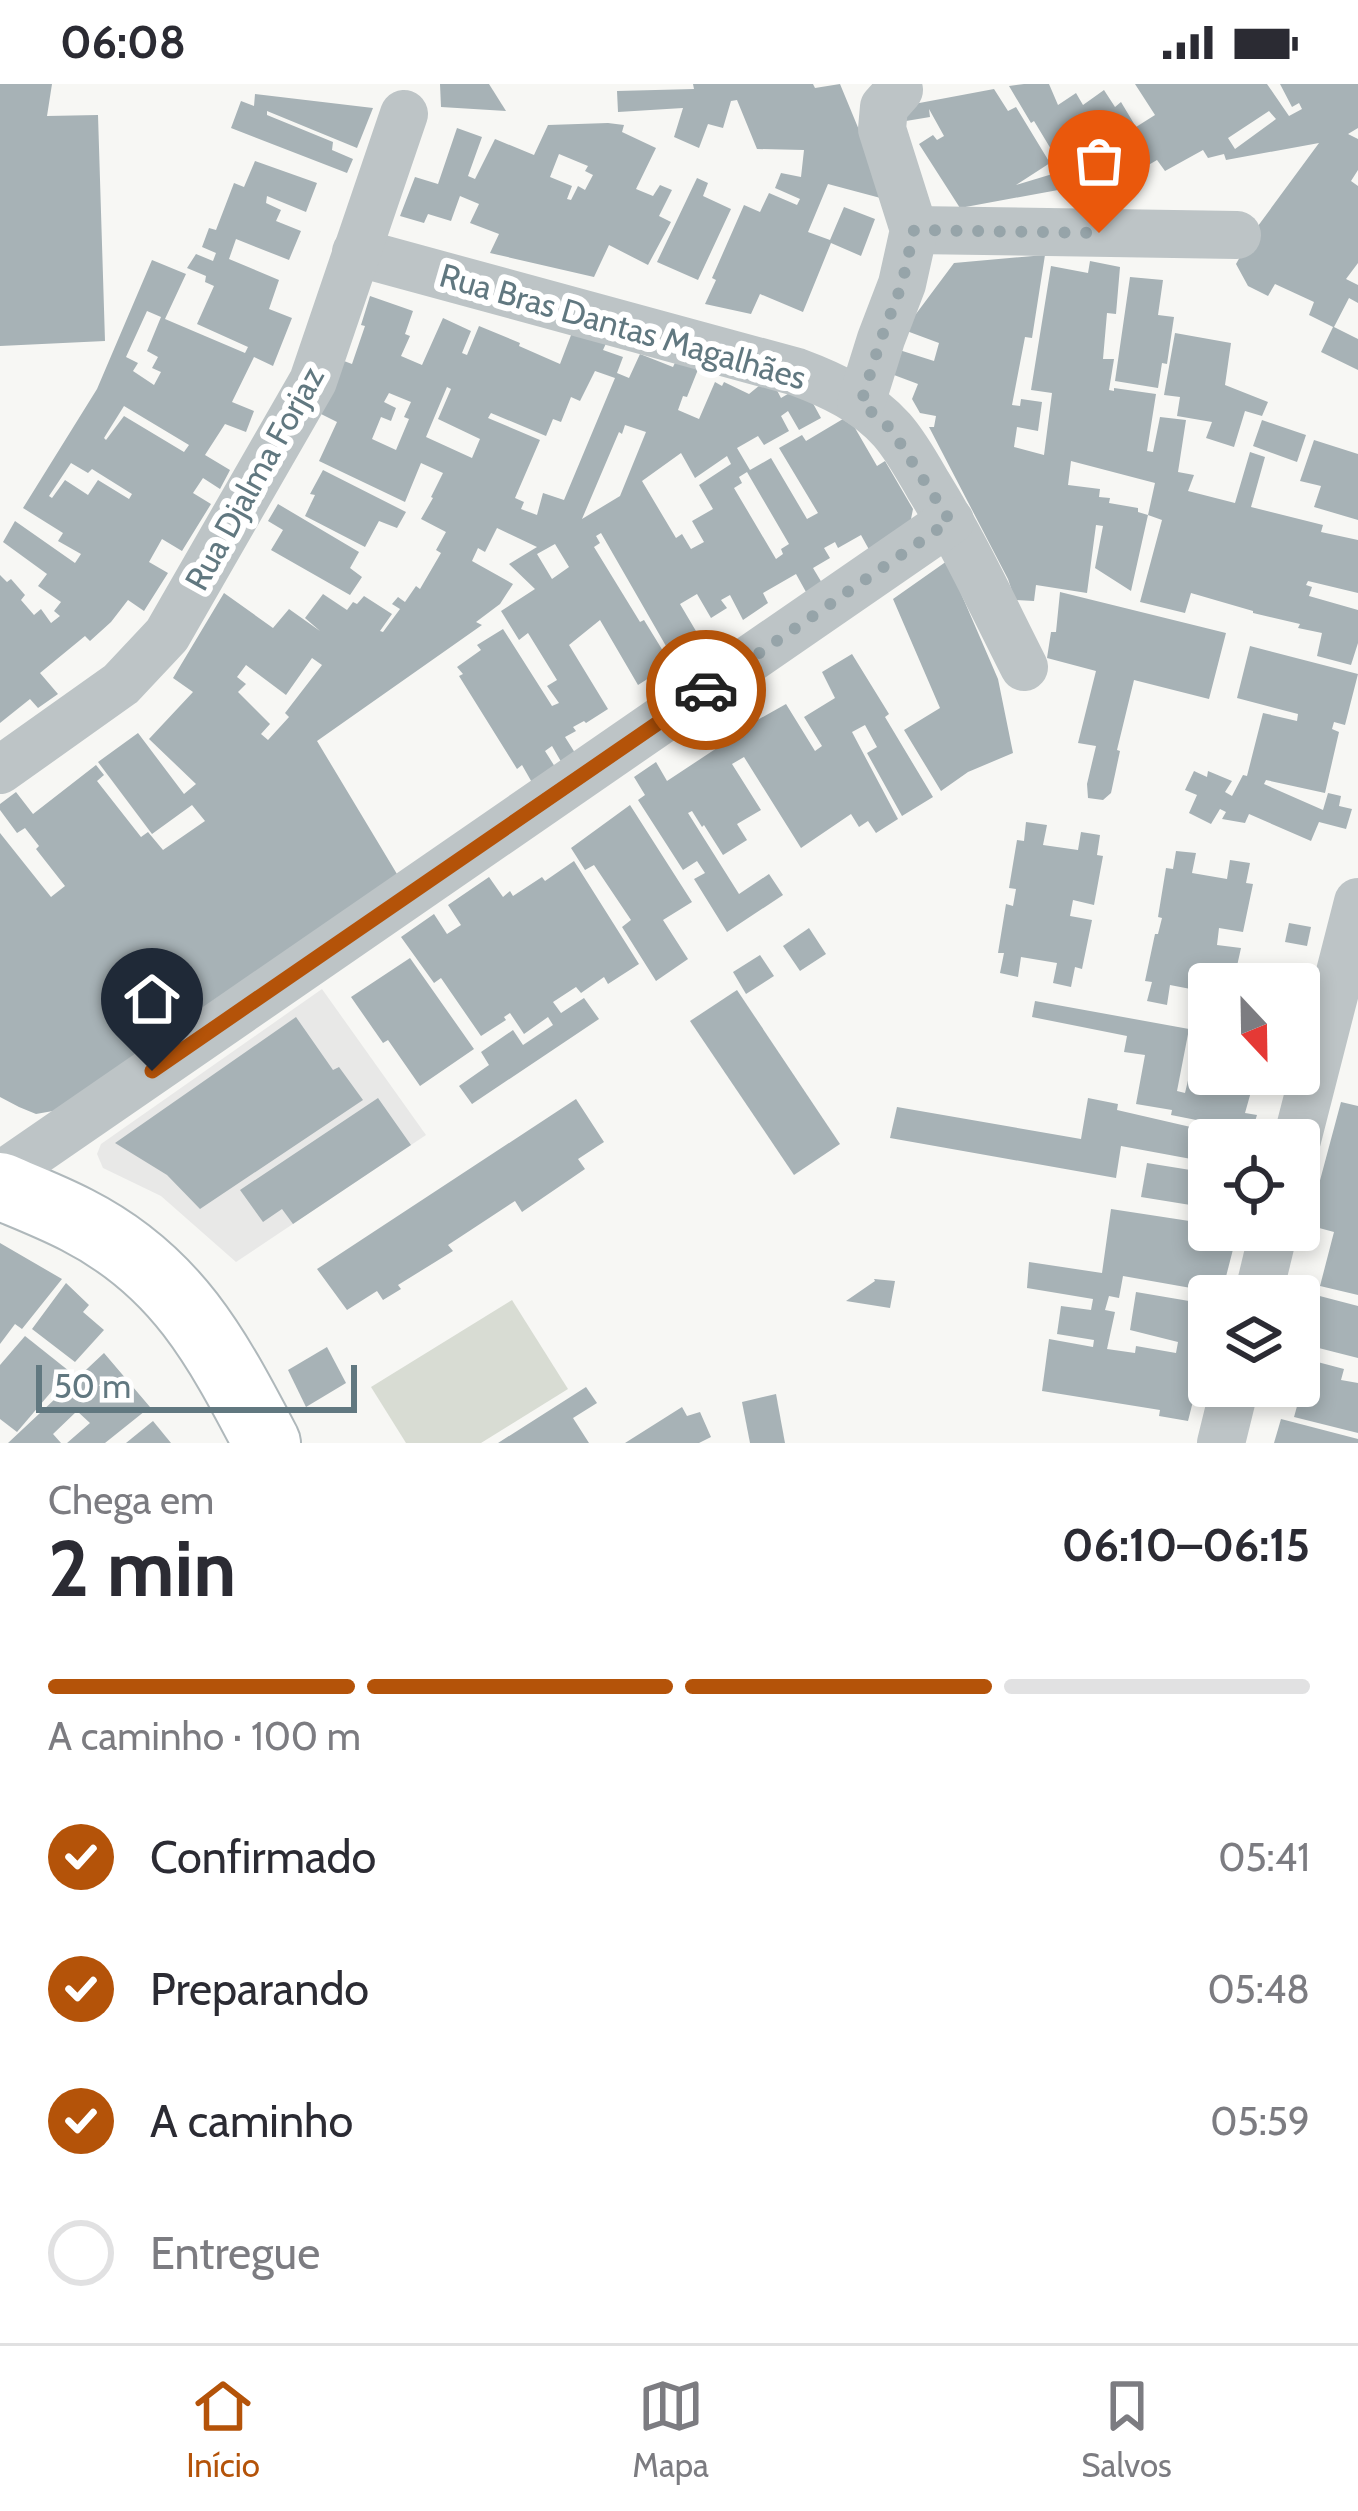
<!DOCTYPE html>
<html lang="pt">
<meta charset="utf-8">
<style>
:root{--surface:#fff;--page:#f7f7f7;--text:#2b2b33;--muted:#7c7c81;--line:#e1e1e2;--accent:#b45309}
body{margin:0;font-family:Cabin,sans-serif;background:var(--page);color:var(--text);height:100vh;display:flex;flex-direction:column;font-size:45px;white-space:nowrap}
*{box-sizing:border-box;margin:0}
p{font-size:39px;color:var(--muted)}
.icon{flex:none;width:66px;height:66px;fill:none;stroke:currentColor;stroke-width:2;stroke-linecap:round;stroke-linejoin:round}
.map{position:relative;height:1359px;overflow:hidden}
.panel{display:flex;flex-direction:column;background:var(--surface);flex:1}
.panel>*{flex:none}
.needle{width:78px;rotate:158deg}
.fabs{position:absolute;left:1188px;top:879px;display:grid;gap:24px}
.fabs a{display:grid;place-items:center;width:132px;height:132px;border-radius:12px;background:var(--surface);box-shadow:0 6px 18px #0003;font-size:60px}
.scale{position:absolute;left:36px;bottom:30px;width:321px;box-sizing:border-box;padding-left:12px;border:6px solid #617880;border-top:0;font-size:33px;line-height:42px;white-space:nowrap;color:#617880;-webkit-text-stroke:9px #fff;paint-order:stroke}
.pin{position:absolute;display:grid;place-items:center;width:102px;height:102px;color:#fff;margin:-123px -51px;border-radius:50% 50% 50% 0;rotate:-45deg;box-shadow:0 0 12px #0007}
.pin .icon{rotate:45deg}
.courier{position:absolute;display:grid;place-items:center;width:120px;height:120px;margin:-60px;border:9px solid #b45309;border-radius:50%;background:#fff;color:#222;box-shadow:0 3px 15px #0007}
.head em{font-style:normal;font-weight:700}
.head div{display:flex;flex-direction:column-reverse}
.head{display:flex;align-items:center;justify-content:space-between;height:204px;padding:0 48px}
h1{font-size:78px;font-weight:700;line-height:90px}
.bar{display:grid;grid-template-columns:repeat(4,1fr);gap:18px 12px;align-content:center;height:144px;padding:0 48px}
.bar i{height:15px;border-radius:9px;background:var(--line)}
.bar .selected{background:var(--accent)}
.bar p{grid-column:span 4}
ol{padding:0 48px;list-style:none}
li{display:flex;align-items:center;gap:36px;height:132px}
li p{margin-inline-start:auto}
li .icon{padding:12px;border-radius:50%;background:var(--accent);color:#fff;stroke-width:4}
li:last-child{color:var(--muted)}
li i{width:66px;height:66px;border:6px solid var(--line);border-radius:50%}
.status{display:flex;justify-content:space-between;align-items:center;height:84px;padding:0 60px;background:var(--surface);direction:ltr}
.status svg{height:33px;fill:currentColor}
.menu{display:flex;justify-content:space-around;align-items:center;height:168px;border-top:3px solid var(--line);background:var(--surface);font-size:33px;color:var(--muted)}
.menu a{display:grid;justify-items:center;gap:6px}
.menu .selected{color:var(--accent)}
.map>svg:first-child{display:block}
</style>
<div class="status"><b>06:08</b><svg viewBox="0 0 49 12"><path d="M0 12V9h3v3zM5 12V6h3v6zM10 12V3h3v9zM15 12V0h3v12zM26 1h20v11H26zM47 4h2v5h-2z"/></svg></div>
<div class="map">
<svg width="1358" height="1359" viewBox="0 0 1358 1359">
<rect width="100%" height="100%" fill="#f7f7f4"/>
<!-- built -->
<polygon fill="#e8e8e7" points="322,905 426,1051 236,1178 161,1112 103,1084 97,1070 101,1060"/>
<!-- green -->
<polygon fill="#d8dcd3" points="512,1216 568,1305 481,1359 406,1359 371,1303"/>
<!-- building -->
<g fill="#a7b2b6" fill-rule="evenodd">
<polygon points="0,0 52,0 47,32 98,31 105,257 0,262"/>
<polygon points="440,0 489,0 506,27 441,23"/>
<polygon points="693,0 813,0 815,4 840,0 888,116 828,100 808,148 830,156 844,123 875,135 861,172 831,159 803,228 760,210 751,230 705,220 716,196 712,194 744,121 760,128 769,109 797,121 800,115 775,104 781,89 801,93 804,66 757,65 737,16 731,17 723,44 708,40 699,64 674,53 683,24 618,28 617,7 694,5"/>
<path d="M1024,0h25l9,21 18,-12 7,12 21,-15 11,17 6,-5 15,25 19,-12 -20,-31h132l22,32 13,-7 -3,-6 -7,4 -12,-23h78v44l-10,6 10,5v31l-7,11 7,5v77l-12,16 12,6v18l-9,-5 -15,29 24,12v31l-37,-18 12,-25 -24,-12 5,-13 -39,-18 -7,12 -20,-10 -12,-22 19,-34 64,-87 -93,17 -2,-6 -16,4 -5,-8 -38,21 -8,-11 -12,7 -8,-12 -16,11 8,12 -24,4 -6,-18 -26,16 -7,-13 -3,2 -29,-48 -3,2 -22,-37zM1269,27l7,8 -41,30 -7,-11z"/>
<polygon points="994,5 1008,27 1016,23 1050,79 1016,101 1059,88 1069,104 960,124 919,60 933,51 937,56 944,52 929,25 930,33 906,37 898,23"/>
<polygon points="255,10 373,24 357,64 267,27 267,31 333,58 332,66 353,75 347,89 231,44 241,17 254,22"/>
<path d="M608,39l16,2 -2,7 34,16 -20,41 17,7 7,-11 12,5 -13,26 12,6 -23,43 -39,-20 -15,32 -104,-24 9,-19 -29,-11 9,-19 -19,-8 -9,25 -23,-7 -4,9 -24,-7 15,-39 23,7 19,-56 25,9 -14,39 7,3 20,-40 39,16 14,-30zM559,70l29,12 -3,5 8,4 -8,15 -7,-4 -7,14 -4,-1 5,-13 -22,-9z"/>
<path d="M255,77l62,22 -11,29 -39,-16 -1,7 15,7 -5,11 25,10 -12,29 -53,-21 -7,20 50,21 -10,29 23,9 -19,48 -19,-9 -22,45 22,9 -8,21 -21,-8 -20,31 25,15 -2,4 -8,15 -17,-11 -10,15 18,11 -29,47 -20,-12 -13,23 19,11 -24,38 -16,-11 -17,22 -21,19 -5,-5 -45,37 18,21 -20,14 -8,-9 -30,24v-148l7,7 4,-3 14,16 -4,5 13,15 7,-6 10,14 9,-7 -6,-5 7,-9 -23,-16 9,-12 -44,-32 12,-21 60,42 6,-9 -23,-13 5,-8 -40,-25 74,-119 55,-129 34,14 -21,45 80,34 3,-6 -51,-23 17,-38 -9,-4 1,-6 -19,-8 9,-14 17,7 3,-8 -14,-6 7,-19 7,2 18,-47 10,4zM147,227l14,6 -14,34 11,6 -6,11 9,4 -7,13 -21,-14 5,-8 -12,-6zM124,322l65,39 -5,7 -60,-36 -18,24 -2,-2zM71,379l17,10 4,-4 40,25 -3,5 -31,-19 -10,15 -23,-15 -13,18 -3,-2z"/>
<polygon points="697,94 708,99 703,112 731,125 698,196 657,178"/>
<polygon points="1045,171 1032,254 1025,253 1012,321 1020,322 1021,315 1042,318 1038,347 1017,343 1014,363 1044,371 1052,309 1031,306 1051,182 1088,189 1090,177 1120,183 1116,230 1107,229 1103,275 1114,275 1109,306 1114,307 1114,304 1156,310 1147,367 1153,368 1160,333 1186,336 1178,388 1194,391 1188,407 1235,419 1250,368 1265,373 1251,423 1323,441 1321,448 1358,456 1358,509 1308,497 1306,501 1312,503 1309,512 1358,526 1358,559 1351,581 1317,572 1322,549 1298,544 1300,540 1253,529 1253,527 1191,509 1185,529 1140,518 1162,436 1148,431 1155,399 1071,377 1068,401 1100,405 1099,413 1110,414 1109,419 1138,424 1138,428 1148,431 1131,507 1095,484 1103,442 1096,441 1087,509 1036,501 1034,517 1015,516 1008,495 929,343 934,343 936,332 920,329 912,315 918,300 886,288 893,264 934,277 939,259 904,246 954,179"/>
<polygon points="1130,193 1163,196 1158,231 1174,233 1167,280 1162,279 1158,304 1115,297"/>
<path d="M370,212l43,15 -8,23 5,2 -9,20 21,9 21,-47 28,13 -9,22 5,2 12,-29 41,17 -1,3 41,18 13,-34 35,9 -5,11 20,7 -6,16 12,5 11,-24 33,13 5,-11 23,6 -14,35 -4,-1 -5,14 21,9 16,-37 7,4 2,-4 25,12 21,-17 11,21 22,-13 18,33 -22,12 -11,-19 -7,5 8,15 -25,14 -6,-9 -21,12 13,22 21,-12 36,61 11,-6 -39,-65 23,-13 4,6 42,-25 29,50 8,-5 28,48 -4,20 -37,26 -11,-20 -23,13 -3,-6 -11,6 6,10 -17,10 9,15 -16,9 -10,-18 -33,19 5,10 -25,17 -13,-25 -9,5 6,8 -16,10 -14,-24 -17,10 26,44 -26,16 -3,-7 -3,3 -73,-127 -5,3 4,7 -6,4 46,75 4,-2 27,44 -33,21 -38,-65 -31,25 39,64 -22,14 -2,-2 -11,6 3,4 -11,6 12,19 -14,9 -11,-19 -7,5 12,19 -23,16 -12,-21 -5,4 -58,-93 4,-2 -6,-7 24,-17 -4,-5 26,-16 49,77 7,-3 -12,-17 10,-6 -29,-47 -9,7 -18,-29 34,-22 -26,-25 28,-17 -40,-19 -12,24 -7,-4 -6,13 41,23 -13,20 -24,18 6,3 -165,116 83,138 -336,230 -28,5 -17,-7 -19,-10v-264l51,64 14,-11 -29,-37 3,-3 -14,-18 -8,5 -17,-23v-6l16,-12 17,22 63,-49 8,10 -7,6 44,56 7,-5 15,18 42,-29 -13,-16 -40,29 -54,-72 40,-29 46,61 12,-10 -47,-45 44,-47 -20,-14 51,-85 49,35 16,-19 31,22 -15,-13 18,-24 24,16 6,-8 4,2 7,-8 28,18 -12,17 3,1 17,-23 -8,-5 6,-7 7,5 11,-16 4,3 21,-36 -5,-3 10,-18 -25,-13 12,-21 -2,-1 12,-24 -22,-10 -16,39 -86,-41 18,-39 -20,-10 27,-51 8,3 13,-38 -4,-1zM595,287l20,7 -51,122 -21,-7 -6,22 -16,-6 3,-7 -9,-4 25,-58 -52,-22 3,-5 55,23 7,-17 8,3 10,-25 9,4zM447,303l4,2 -13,30 42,20 -8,19 -46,-21zM389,309l22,9 -7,15 5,2 -13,31 -24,-11 9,-22 10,4 5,-13 -12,-6zM625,341l21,7 -26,64 -38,23 37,-87 3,2zM681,369l14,25 32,-22 4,8 -32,21 14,24 -21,12 12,21 -13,7 -9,-15 -6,4 -34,-57zM747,388l42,72 -8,5 2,5 -7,5 -42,-71 8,-5 -3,-6zM555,460l14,23 -17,12 -15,-25zM312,574l10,7 -37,48 4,4 -21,23 -7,-6 9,-10 -32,-32 8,-8 -9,-7 9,-12 40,30z"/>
<polygon points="1175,249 1231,259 1225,301 1268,318 1262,332 1245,327 1234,363 1206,354 1212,338 1177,332 1180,313 1164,311"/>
<polygon points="1262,336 1306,351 1297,378 1253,362"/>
<polygon points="1314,356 1358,370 1358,436 1314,423 1321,402 1300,397"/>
<polygon points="323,386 406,428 397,444 379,437 365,463 305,432 315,411 310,410"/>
<polygon points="278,420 359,468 350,484 362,493 350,511 271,466 283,446 268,437"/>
<polygon points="947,477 998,595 1013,669 968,688 941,707 904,646 940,624 893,515"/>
<polygon points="1060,508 1226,549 1209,615 1134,596 1117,666 1120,667 1111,709 1103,716 1088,714 1087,700 1096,662 1078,659 1096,587 1047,574 1051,548 1056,548"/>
<polygon points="1250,562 1358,590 1345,641 1334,638 1332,645 1339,648 1325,709 1266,696 1264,700 1323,726 1328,709 1341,712 1339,722 1352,725 1346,745 1319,738 1311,757 1249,730 1245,739 1222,735 1226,728 1220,725 1211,740 1189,729 1197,711 1185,706 1194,687 1207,693 1208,687 1232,697 1225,708 1232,712 1243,691 1247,692 1263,629 1297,637 1298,630 1237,614"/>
<polygon points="852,570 889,630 885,633 933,713 902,732 867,669 877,663 865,641 852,648 898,735 876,749 868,737 859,743 851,730 801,764 744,673 732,680 761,726 737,740 747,756 723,771 704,741 702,743 692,727 688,729 739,810 769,790 783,811 727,848 694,795 705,789 697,777 683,786 638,716 645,711 634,693 656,678 667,697 720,662 712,649 729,637 736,648 786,620 815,667 822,662 804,633 835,614 822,588"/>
<polygon points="630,721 692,818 663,836 688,875 656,897 622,843 631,836 594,781 585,786 571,764"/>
<polygon points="1026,738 1047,741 1043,761 1078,766 1081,748 1100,751 1097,771 1103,772 1094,821 1073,816 1070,832 1092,836 1082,885 1075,883 1071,903 1053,899 1057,879 1021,873 1018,893 1000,889 1004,869 998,869 1006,820 1013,822 1016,805 1009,804 1017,756 1024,757"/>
<polygon points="1176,767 1196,769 1192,789 1227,795 1230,776 1250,779 1246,799 1253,800 1243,848 1219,844 1217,861 1241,864 1233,900 1209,900 1209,929 1202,927 1206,908 1170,901 1167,921 1147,917 1152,898 1145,897 1155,850 1158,850 1162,834 1158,833 1166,784 1173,785"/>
<polygon points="574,777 639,880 608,900 604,893 581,909 576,903 553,918 561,929 584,914 599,935 472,1020 459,1002 489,981 481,968 513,946 523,961 553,941 548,933 524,950 510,929 504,933 506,936 481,952 441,894 434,899 401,853 434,830 447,850 461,841 448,821 489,793 503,813 510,807 513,812 542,793 545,797"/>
<polygon points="1289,839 1311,843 1307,862 1285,858"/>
<polygon points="809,844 826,870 800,887 783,862"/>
<polygon points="760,871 774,892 746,910 733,888"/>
<polygon points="410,874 474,965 420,1002 388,956 383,959 351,913"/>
<polygon points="737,906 840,1060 794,1091 690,937"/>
<polygon points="1035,917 1189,945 1177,1007 1185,1009 1194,971 1209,974 1209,990 1256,990 1245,1029 1257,1031 1252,1047 1171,1031 1172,1026 1136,1020 1145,971 1124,968 1127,952 1032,933"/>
<polygon points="296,933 333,986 339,983 363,1016 200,1125 167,1091 115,1059"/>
<polygon points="378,1014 411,1061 293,1140 282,1125 263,1138 240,1106"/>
<polygon points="1088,1014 1118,1020 1117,1026 1208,1047 1202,1077 1121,1062 1116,1094 890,1054 897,1023 1081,1055"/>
<polygon points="576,1015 604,1058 578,1075 585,1085 522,1128 515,1117 448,1161 453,1167 398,1201 401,1205 383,1216 377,1207 347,1226 317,1185"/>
<polygon points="1341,1018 1358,1022 1358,1211 1320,1202 1334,1148 1308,1141"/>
<polygon points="1147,1079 1209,1089 1209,1124 1141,1113"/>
<path d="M1111,1125l98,15v6h29l-17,66h-12v42l-21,83 -29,-5 1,-6 -118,-19 7,-52 44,8 1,-7 -37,-6 4,-28 30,4 2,-11 -66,-11 2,-26 73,11zM1123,1192l68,12 -2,13 -53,-9 -6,38 48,12 -2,11 -40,-7 -1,7 -28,-4 8,-37 -10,-2 4,-14 10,2z"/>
<polygon points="0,1159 62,1195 22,1245 15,1240 0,1260"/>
<polygon points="874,1195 895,1197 890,1224 846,1217 875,1197"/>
<polygon points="66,1199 89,1221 83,1228 104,1246 75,1278 32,1245"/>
<polygon points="1312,1210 1358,1222 1358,1274 1299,1259"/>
<polygon points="25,1252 69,1287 17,1348 0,1335 0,1281"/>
<polygon points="327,1263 346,1299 306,1323 288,1286"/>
<polygon points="104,1269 150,1323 105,1359 67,1359 90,1339 77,1327 53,1350 61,1359 8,1359"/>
<polygon points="1310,1276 1344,1285 1341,1296 1358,1299 1358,1349 1294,1333"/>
<polygon points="586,1303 597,1319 573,1334 589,1359 498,1359"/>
<polygon points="776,1310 785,1359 750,1359 742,1318"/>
<polygon points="682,1323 687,1332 700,1328 711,1353 699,1359 625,1359"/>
<polygon points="1281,1335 1358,1355 1358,1359 1274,1359"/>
<polygon points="153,1337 171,1359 126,1359"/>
</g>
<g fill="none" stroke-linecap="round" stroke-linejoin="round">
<defs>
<path id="secondary" d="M0,1102c26,11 52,21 77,34 100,51 140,128 190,223"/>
</defs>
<!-- secondary casing -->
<use href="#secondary" stroke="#afb8bb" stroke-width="70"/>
<!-- minor -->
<g stroke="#bdc4c6" stroke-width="48">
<polyline points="914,146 1237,151"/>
<path d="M356,168l441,120c35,13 69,29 95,58 14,16 25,36 36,55 36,58 65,121 96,182"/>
<polyline points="861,319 881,255 902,200 914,146 882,45 884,23 899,6"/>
<polyline points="0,686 121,600 167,551 313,297 404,30"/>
<polyline points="1297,1056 1358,818"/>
<polyline points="0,1092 950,437"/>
<polyline points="1258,1212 1274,1146"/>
<polyline points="1221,1359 1235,1302"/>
</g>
<!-- secondary -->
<use href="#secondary" stroke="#fff" stroke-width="66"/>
</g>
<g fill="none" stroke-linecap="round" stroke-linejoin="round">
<!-- done -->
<polyline stroke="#96a4a9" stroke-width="12" stroke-dasharray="0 21.6" points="706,606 950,437 891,345 861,319 881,255 902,200 914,146 1099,149"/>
<!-- route -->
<polyline stroke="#b45309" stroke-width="15" points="152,987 706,606"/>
</g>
<g text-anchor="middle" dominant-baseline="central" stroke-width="12" stroke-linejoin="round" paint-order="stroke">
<!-- street labels -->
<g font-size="33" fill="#617880" stroke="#fff">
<text transform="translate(623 242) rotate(16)">Rua Bras Dantas Magalhães</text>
<text transform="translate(254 394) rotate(-61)">Rua Djalma Forjaz</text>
</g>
</g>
</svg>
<div class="fabs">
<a><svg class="needle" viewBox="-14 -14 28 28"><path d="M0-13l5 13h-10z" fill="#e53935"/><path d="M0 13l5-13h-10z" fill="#7c7c81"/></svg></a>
<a><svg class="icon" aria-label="locate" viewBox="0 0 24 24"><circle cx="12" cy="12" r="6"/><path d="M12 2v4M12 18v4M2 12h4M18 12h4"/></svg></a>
<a><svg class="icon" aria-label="layers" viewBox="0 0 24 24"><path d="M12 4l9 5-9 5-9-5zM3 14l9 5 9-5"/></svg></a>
</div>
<div class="scale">50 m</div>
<div class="pin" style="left:1099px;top:149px;background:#ea580c"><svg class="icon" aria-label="bag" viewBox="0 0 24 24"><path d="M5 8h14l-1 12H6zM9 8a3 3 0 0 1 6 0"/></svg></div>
<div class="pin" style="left:152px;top:987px;background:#1f2937"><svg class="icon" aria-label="home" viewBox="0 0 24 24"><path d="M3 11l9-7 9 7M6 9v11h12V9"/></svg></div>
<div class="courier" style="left:706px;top:606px"><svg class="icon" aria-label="car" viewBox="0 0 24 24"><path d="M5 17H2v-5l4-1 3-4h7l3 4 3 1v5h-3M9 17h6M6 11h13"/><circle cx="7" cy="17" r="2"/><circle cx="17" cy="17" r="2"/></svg></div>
</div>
<section class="panel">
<div class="head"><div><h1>2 min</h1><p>Chega em</p></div><em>06:10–06:15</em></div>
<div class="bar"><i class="selected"></i><i class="selected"></i><i class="selected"></i><i></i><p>A caminho · 100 m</p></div>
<ol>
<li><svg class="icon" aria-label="check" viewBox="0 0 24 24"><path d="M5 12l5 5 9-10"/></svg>Confirmado<p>05:41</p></li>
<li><svg class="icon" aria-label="check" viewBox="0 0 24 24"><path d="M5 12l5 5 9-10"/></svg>Preparando<p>05:48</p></li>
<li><svg class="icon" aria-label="check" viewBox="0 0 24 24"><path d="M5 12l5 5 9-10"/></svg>A caminho<p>05:59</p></li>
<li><i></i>Entregue</li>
</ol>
</section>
<nav class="menu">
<a class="selected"><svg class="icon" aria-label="home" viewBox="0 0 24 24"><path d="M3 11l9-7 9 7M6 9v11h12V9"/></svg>Início</a>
<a><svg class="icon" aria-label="map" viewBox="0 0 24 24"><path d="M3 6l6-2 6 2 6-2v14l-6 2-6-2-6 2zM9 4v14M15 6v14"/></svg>Mapa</a>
<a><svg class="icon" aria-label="saved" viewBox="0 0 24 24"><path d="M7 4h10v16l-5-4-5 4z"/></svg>Salvos</a>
</nav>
